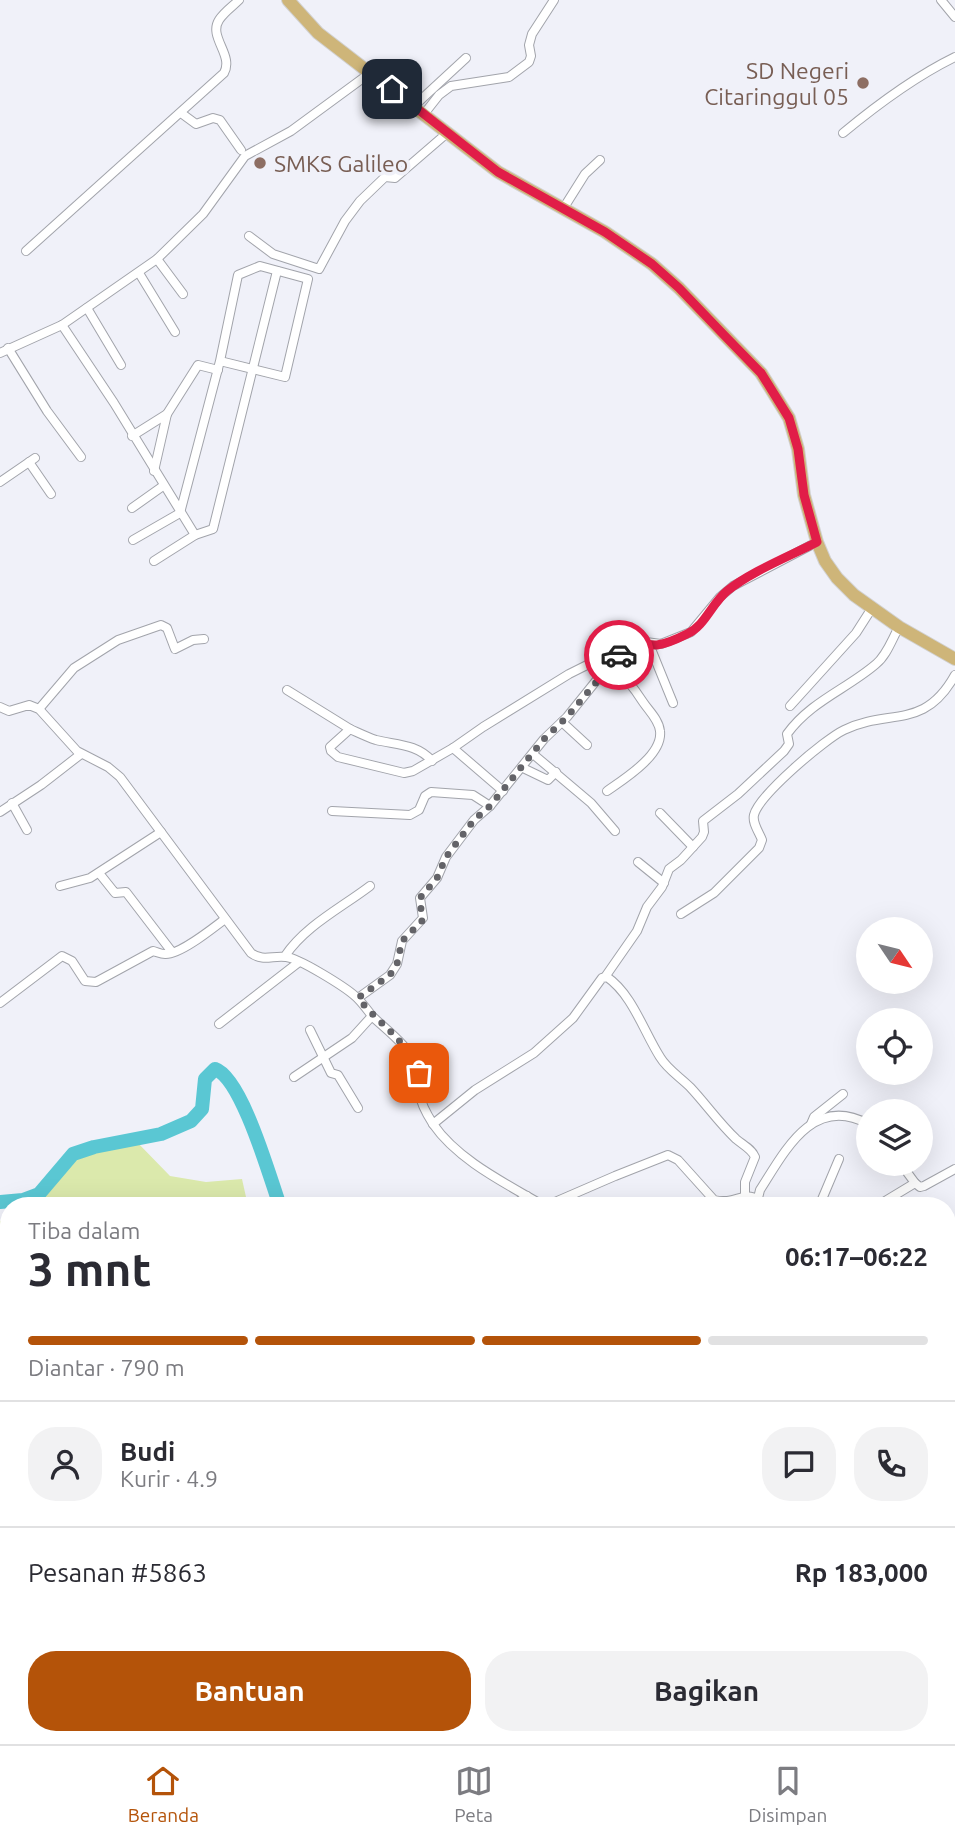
<!DOCTYPE html>
<html lang="id">
<meta charset="utf-8">
<style>
:root{--surface:#fff;--page:#f2f2f3;--text:#2b2b33;--muted:#7c7c81;--line:#e1e1e2;--accent:#b45309}
body{margin:0;font-family:Ubuntu,sans-serif;background:var(--page);color:var(--text);height:100vh;display:flex;flex-direction:column;font-size:26px;white-space:nowrap}
*{box-sizing:border-box;margin:0}
p{font-size:23px;color:var(--muted)}
.icon{flex:none;width:38px;height:38px;fill:none;stroke:currentColor;stroke-width:2;stroke-linecap:round;stroke-linejoin:round}
.map{position:relative;flex:1;overflow:hidden}
.details{position:absolute;left:0px;top:1197px;width:956px;height:548px;display:flex;flex-direction:column;background:var(--surface);border-radius:28px 28px 0 0;box-shadow:0 7px 28px #0002}
.details>*{flex:none}
.needle{width:46px;rotate:125deg}
.tools{position:absolute;left:856px;top:917px;display:grid;gap:14px}
.tools a{display:grid;place-items:center;width:77px;height:77px;border-radius:50%;background:var(--surface);box-shadow:0 7px 28px #0002;font-size:35px}
.pin{position:absolute;display:grid;place-items:center;width:60px;height:60px;color:#fff;margin:-30px;border-radius:14px;box-shadow:0 4px 10px #0006}
.courier{position:absolute;display:grid;place-items:center;width:70px;height:70px;margin:-35px;border:5px solid #e11d48;border-radius:50%;background:#fff;color:#222;box-shadow:0 2px 9px #0007}
.headline em{font-style:normal;font-weight:700}
.headline div{display:flex;flex-direction:column-reverse}
.headline{display:flex;align-items:center;justify-content:space-between;height:119px;padding:0 28px}
h1{font-size:46px;font-weight:700;line-height:52px}
.bar{display:grid;grid-template-columns:repeat(4,1fr);gap:10px 7px;align-content:center;height:84px;padding:0 28px}
.bar i{height:9px;border-radius:5px;background:var(--line)}
.bar .active{background:var(--accent)}
.bar p{grid-column:span 4}
.line{display:flex;align-items:center;gap:18px;padding:0 28px;border-top:2px solid var(--line)}
.line div{flex:1}
.round{display:grid;place-items:center;flex:none;width:74px;height:74px;border-radius:28px;background:var(--page)}
.button{display:flex;gap:14px;margin-top:auto;padding:14px 28px}
.button a{flex:1;height:80px;border-radius:28px;background:var(--accent);color:#fff;font-size:28px;font-weight:700;line-height:80px;text-align:center}
.button a+a{background:var(--page);color:var(--text)}
.menu{display:flex;justify-content:space-around;align-items:center;height:98px;border-top:2px solid var(--line);background:var(--surface);font-size:19px;color:var(--muted)}
.menu a{display:grid;justify-items:center;gap:4px}
.menu .active{color:var(--accent)}
.map>svg:first-child{display:block}
</style>
<div class="map">
<svg width="955" height="1744" viewBox="0 0 955 1744">
<rect width="100%" height="100%" fill="#f0f1f9"/>
<!-- green -->
<g fill="#dbe9ac">
<polygon points="135,1140 170,1176 206,1182 242,1179 248,1206 29,1206 73,1154 94,1147"/>
<polygon points="9,1218 9,1683 0,1685 0,1221"/>
<polygon points="326,1736 874,1736 874,1744 352,1744"/>
</g>
<!-- sand -->
<polygon fill="#f2e8c3" points="955,1692 955,1744 931,1744 934,1736 947,1736 947,1706"/>
<!-- water -->
<polygon fill="#5ac7d3" points="220,1736 326,1736 352,1744 243,1744"/>
<g fill="none" stroke-linecap="round" stroke-linejoin="round">
<!-- river -->
<g stroke="#5ac7d3" stroke-width="14">
<path d="M0,1202l23,-2 16,-6 34,-40 21,-7 67,-13 30,-13 11,-12 3,-30 10,-10c27,9 55,109 65,137"/>
<polyline points="881,1736 882,1744"/>
</g>
<defs>
<g id="minor">
<polyline points="941,0 955,17"/>
<polyline points="414,106 466,58"/>
<polyline points="181,113 196,124 213,118 220,120 241,150"/>
<polyline points="424,114 439,95 451,86 509,77 529,62 531,56 529,45 532,34 554,0"/>
<path d="M843,133c35,-29 71,-56 112,-76"/>
<polyline points="563,209 585,174 600,160"/>
<polyline points="249,236 273,254 319,269 345,221 360,201 385,177 395,178 446,134"/>
<path d="M26,251l198,-178c10,-18 -16,-36 -5,-53 5,-8 14,-14 20,-20"/>
<polyline points="157,259 183,294"/>
<polyline points="139,273 175,332"/>
<polyline points="87,308 121,365"/>
<polyline points="62,325 114,403 195,535"/>
<polyline points="8,348 47,411 81,457"/>
<polyline points="0,353 62,325 157,259 203,214 245,156 291,131 370,73"/>
<polyline points="132,436 167,414 198,365 218,370"/>
<polyline points="29,462 51,494"/>
<polyline points="154,471 167,414"/>
<polyline points="0,482 35,458"/>
<polyline points="132,508 163,486"/>
<polyline points="133,540 180,513 220,361 238,275 260,266 308,279 285,377 220,361"/>
<polyline points="154,561 195,535 213,529 277,271"/>
<polyline points="649,644 673,703"/>
<polyline points="287,690 350,729 330,747 331,751 338,757 404,773 413,771 453,748 483,727 569,674 591,663 617,657"/>
<polyline points="790,706 856,633 872,608"/>
<path d="M0,707l9,4 20,-6 10,4 38,42 31,16 12,10 131,176c12,9 22,2 35,4 13,1 59,30 69,39 7,6 12,14 18,21 16,15 37,30 45,52 3,8 0,17 2,26 1,10 8,21 13,29 24,35 70,58 106,79l9,2 67,-29 53,-21 10,5 36,40c25,6 31,-15 52,6"/>
<polyline points="39,709 74,668 118,640 161,625 167,628 175,649 193,640 204,639"/>
<polyline points="562,722 587,745"/>
<path d="M350,729c9,4 17,8 26,11 21,5 41,4 56,21"/>
<polyline points="453,748 503,791"/>
<polyline points="533,754 591,803 615,831"/>
<polyline points="523,768 548,780 556,772"/>
<path d="M607,791c17,-12 56,-36 53,-60 -1,-11 -11,-20 -17,-29 -9,-14 -19,-27 -32,-38"/>
<polyline points="12,803 27,830"/>
<polyline points="332,811 410,815 419,810 425,796 431,792 473,795 490,806"/>
<polyline points="0,812 41,785 81,754"/>
<polyline points="660,813 693,847"/>
<polyline points="638,862 664,883"/>
<polyline points="99,873 115,893 126,892 172,952"/>
<polyline points="60,886 90,878 161,832"/>
<path d="M681,914l33,-21 45,-45 3,-8c-3,-8 -10,-17 -8,-25 5,-20 71,-76 90,-85 45,-22 80,1 111,-55"/>
<path d="M285,956c20,-30 56,-48 85,-70"/>
<path d="M605,977l32,-46 10,-24 15,-20 7,-18 12,-9 21,-23 2,-5 -1,-11 35,-27 46,-43 5,-7 -2,-10c24,-33 60,-45 89,-70 11,-9 16,-25 23,-37"/>
<polyline points="358,998 390,975 397,964 402,941 423,918 420,898 437,878 446,857 474,820 490,806 544,739 567,717 604,671 630,645 638,641 661,644 691,632 720,597 733,586 817,542"/>
<path d="M0,1003l62,-47 10,5 13,20 11,1 57,-31c4,1 8,3 12,3 15,1 48,-26 60,-35"/>
<polyline points="219,1024 299,962"/>
<polyline points="310,1030 331,1073 338,1075 358,1108"/>
<polyline points="294,1077 352,1038 372,1016"/>
<path d="M433,1124l42,-34 59,-37 39,-35 29,-40 5,-1c25,17 37,55 53,80 7,12 20,20 30,30 16,17 29,36 46,52 7,6 16,10 19,18l-10,25v14"/>
<polyline points="811,1124 814,1117 843,1094"/>
<polyline points="915,1183 920,1187 924,1186 955,1169"/>
<path d="M758,1198l2,-8c25,-39 53,-96 108,-66"/>
<polyline points="820,1204 839,1159"/>
<polyline points="512,1206 527,1196"/>
<polyline points="808,1206 816,1202 824,1206"/>
<polyline points="877,1206 915,1183 901,1164"/>
<polyline points="947,1275 955,1269"/>
<polyline points="947,1366 955,1353"/>
<polyline points="947,1374 955,1377"/>
<polyline points="951,1442 955,1444"/>
<polyline points="858,1736 859,1744"/>
<polyline points="19,1744 141,1738 174,1744"/>
</g>
<g id="tertiary">
<polyline points="947,1653 955,1642"/>
<polyline points="896,1744 896,1736"/>
</g>
<polyline id="primary" points="288,0 318,33 498,172 605,232 652,264 679,288 761,373 789,418 798,449 804,495 817,542 825,561 837,578 854,595 899,627 955,659"/>
</defs>
<!-- minor casing -->
<use href="#minor" stroke="#a2a4ab" stroke-width="10"/>
<!-- tertiary casing -->
<use href="#tertiary" stroke="#a2a4ab" stroke-width="11"/>
<!-- primary casing -->
<use href="#primary" stroke="#d1d1d1" stroke-width="14"/>
<!-- minor -->
<use href="#minor" stroke="#fff" stroke-width="8"/>
<!-- tertiary -->
<use href="#tertiary" stroke="#fff" stroke-width="10"/>
<!-- primary -->
<use href="#primary" stroke="#ceb579" stroke-width="12"/>
</g>
<g fill="none" stroke-linecap="round" stroke-linejoin="round">
<!-- done -->
<path stroke="#636368" stroke-width="7" stroke-dasharray="0 12.6" d="M419,1073c-10,-31 -41,-50 -61,-75l32,-23 7,-11 5,-23 20,-20 -2,-23 17,-20 9,-21 28,-37 16,-14 54,-67 23,-22 52,-62"/>
<!-- route -->
<path stroke="#e11d48" stroke-width="9" d="M392,89l106,83 107,60 47,32 27,24 45,47 37,38 28,45 9,31 6,46 13,47c-27,14 -67,30 -90,49 -15,12 -22,35 -40,43 -8,4 -21,10 -30,11 -23,1 -15,-12 -38,10"/>
</g>
<!-- markers -->
<g fill="#8d6e63" stroke="#f0f1f9" stroke-width="2.5">
<circle cx="863" cy="83" r="7"/>
<circle cx="260" cy="163" r="7"/>
</g>
<g text-anchor="middle" dominant-baseline="central" stroke-width="7" stroke-linejoin="round" paint-order="stroke">
<!-- education labels -->
<g font-size="23" fill="#785e54" stroke="#f0f1f9" text-anchor="end">
<text x="849" y="70">SD Negeri<tspan x="849" dy="26">Citaringgul 05</tspan></text>
<text x="274" y="163" text-anchor="start">SMKS Galileo</text>
</g>
</g>
</svg>
<div class="tools">
<a><svg class="needle" viewBox="-14 -14 28 28"><path d="M0-13l5 13h-10z" fill="#e53935"/><path d="M0 13l5-13h-10z" fill="#7c7c81"/></svg></a>
<a><svg class="icon" aria-label="locate" viewBox="0 0 24 24"><circle cx="12" cy="12" r="6"/><path d="M12 2v4M12 18v4M2 12h4M18 12h4"/></svg></a>
<a><svg class="icon" aria-label="layers" viewBox="0 0 24 24"><path d="M12 4l9 5-9 5-9-5zM3 14l9 5 9-5"/></svg></a>
</div>
<div class="pin" style="left:419px;top:1073px;background:#ea580c"><svg class="icon" aria-label="bag" viewBox="0 0 24 24"><path d="M5 8h14l-1 12H6zM9 8a3 3 0 0 1 6 0"/></svg></div>
<div class="pin" style="left:392px;top:89px;background:#1f2937"><svg class="icon" aria-label="home" viewBox="0 0 24 24"><path d="M3 11l9-7 9 7M6 9v11h12V9"/></svg></div>
<div class="courier" style="left:619px;top:655px"><svg class="icon" aria-label="car" viewBox="0 0 24 24"><path d="M5 17H2v-5l4-1 3-4h7l3 4 3 1v5h-3M9 17h6M6 11h13"/><circle cx="7" cy="17" r="2"/><circle cx="17" cy="17" r="2"/></svg></div>
<section class="details">
<div class="headline"><div><h1>3 mnt</h1><p>Tiba dalam</p></div><em>06:17–06:22</em></div>
<div class="bar"><i class="active"></i><i class="active"></i><i class="active"></i><i></i><p>Diantar · 790 m</p></div>
<div class="line" style="height:126px"><a class="round"><svg class="icon" aria-label="person" viewBox="0 0 24 24"><circle cx="12" cy="8" r="4"/><path d="M4 21q1-7 8-7t8 7"/></svg></a><div><b>Budi</b><p>Kurir · 4.9</p></div><a class="round"><svg class="icon" aria-label="chat" viewBox="0 0 24 24"><path d="M4 5h16v11H9l-5 4z"/></svg></a><a class="round"><svg class="icon" aria-label="phone" viewBox="0 0 24 24"><path d="M5 4h4l2 5-3 2q2 4 5 5l2-3 5 2v4C11 20 4 13 5 4z"/></svg></a></div>
<div class="line" style="height:91px"><div>Pesanan #5863</div><b>Rp 183,000</b></div>
<div class="button"><a>Bantuan</a><a>Bagikan</a></div>
</section>
</div>
<nav class="menu">
<a class="active"><svg class="icon" aria-label="home" viewBox="0 0 24 24"><path d="M3 11l9-7 9 7M6 9v11h12V9"/></svg>Beranda</a>
<a><svg class="icon" aria-label="map" viewBox="0 0 24 24"><path d="M3 6l6-2 6 2 6-2v14l-6 2-6-2-6 2zM9 4v14M15 6v14"/></svg>Peta</a>
<a><svg class="icon" aria-label="saved" viewBox="0 0 24 24"><path d="M7 4h10v16l-5-4-5 4z"/></svg>Disimpan</a>
</nav>
